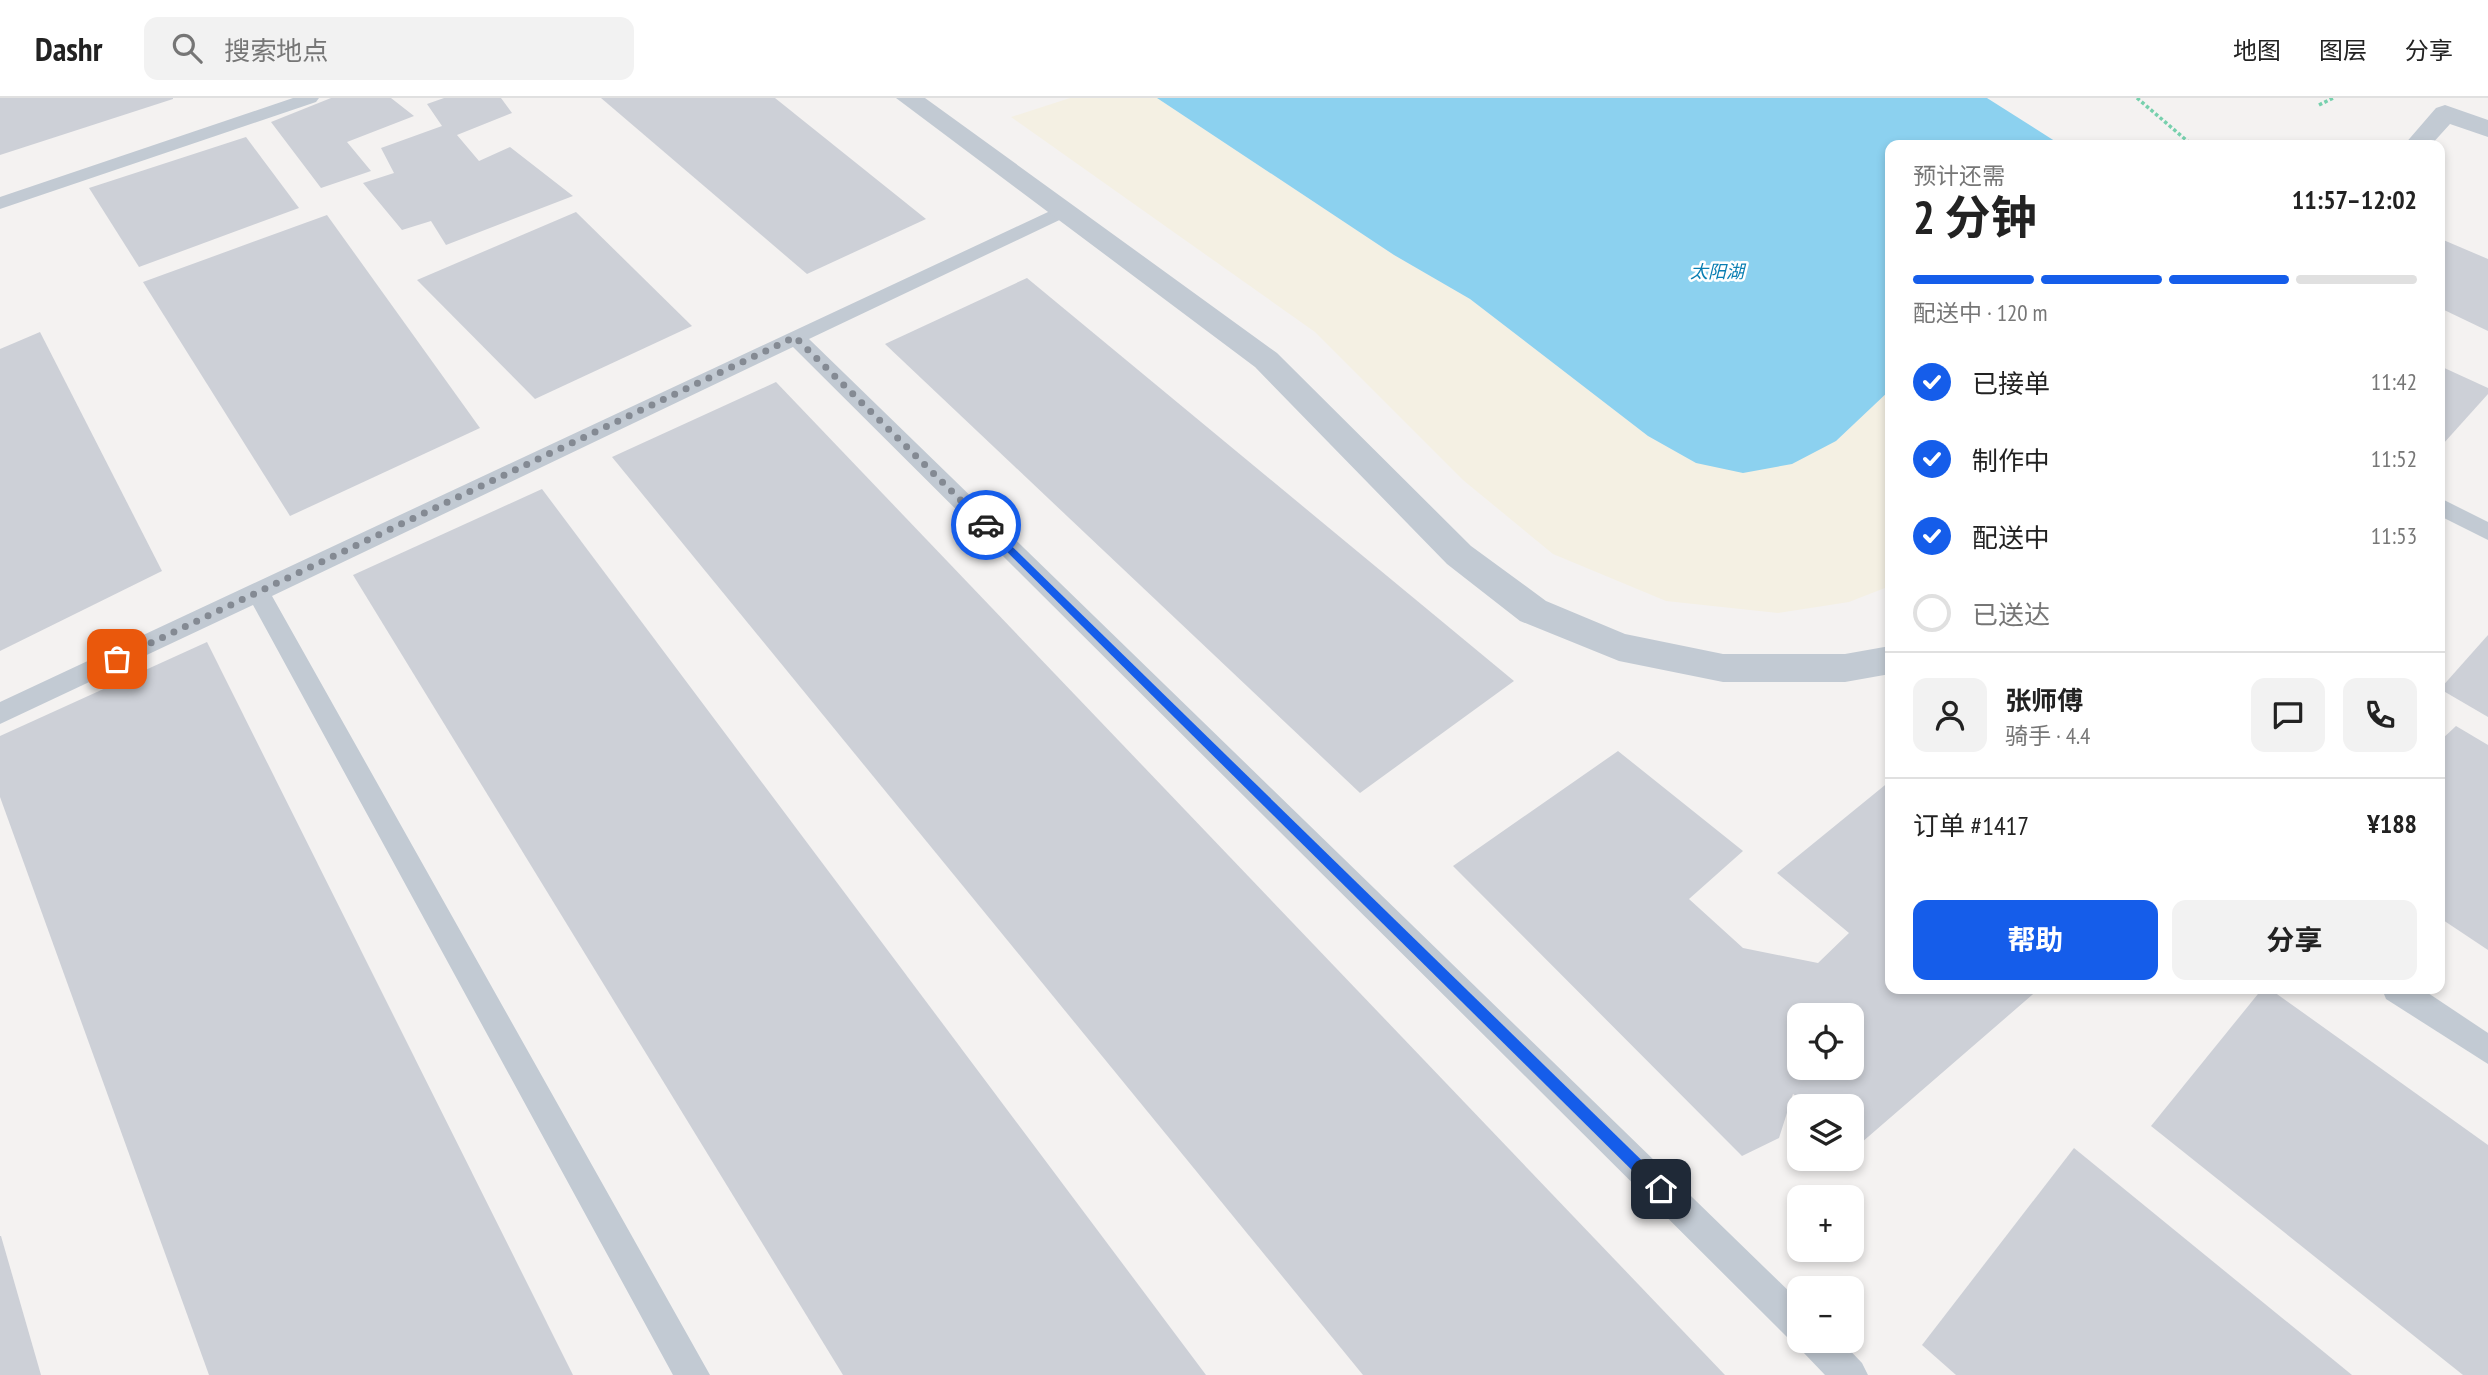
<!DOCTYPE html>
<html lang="zh">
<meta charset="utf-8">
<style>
:root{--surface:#fff;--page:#f2f2f2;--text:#222;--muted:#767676;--line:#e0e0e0;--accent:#155dea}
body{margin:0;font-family:"PT Sans Narrow","Noto Sans SC",sans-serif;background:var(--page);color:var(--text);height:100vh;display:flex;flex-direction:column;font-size:26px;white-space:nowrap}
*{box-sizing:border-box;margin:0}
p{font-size:23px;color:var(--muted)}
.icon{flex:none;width:38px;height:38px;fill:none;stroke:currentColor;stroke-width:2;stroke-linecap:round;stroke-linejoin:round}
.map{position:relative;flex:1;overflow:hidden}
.drawer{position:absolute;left:1885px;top:42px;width:560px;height:854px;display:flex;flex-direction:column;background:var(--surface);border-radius:14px;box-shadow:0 4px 10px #0003}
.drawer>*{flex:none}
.buttons{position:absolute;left:1787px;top:905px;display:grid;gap:14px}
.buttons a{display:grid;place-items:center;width:77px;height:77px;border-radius:14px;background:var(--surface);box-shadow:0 4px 10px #0003;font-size:35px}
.pin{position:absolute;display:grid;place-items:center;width:60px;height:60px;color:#fff;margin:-30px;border-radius:14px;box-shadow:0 4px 10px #0006}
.courier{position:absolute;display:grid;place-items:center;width:70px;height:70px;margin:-35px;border:5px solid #155dea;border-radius:50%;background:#fff;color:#222;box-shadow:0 2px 9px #0007}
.head em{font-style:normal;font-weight:700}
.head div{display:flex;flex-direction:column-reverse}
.head{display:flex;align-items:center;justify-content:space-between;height:119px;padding:0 28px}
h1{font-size:46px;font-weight:700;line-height:52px}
.bar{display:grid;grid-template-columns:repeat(4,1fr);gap:10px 7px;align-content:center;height:84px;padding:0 28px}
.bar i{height:9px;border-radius:5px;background:var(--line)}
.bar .on{background:var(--accent)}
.bar p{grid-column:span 4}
.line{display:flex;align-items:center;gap:18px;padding:0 28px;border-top:2px solid var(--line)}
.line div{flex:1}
.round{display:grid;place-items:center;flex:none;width:74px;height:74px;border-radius:14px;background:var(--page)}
ol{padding:0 28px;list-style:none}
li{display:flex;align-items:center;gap:21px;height:77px}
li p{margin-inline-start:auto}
li .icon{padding:7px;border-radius:50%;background:var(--accent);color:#fff;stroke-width:4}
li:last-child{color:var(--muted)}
li i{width:38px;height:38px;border:4px solid var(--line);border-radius:50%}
.button{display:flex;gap:14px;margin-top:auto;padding:14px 28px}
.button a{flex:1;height:80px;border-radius:14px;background:var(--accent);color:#fff;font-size:28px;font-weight:700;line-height:80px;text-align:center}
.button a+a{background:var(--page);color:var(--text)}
header{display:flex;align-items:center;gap:42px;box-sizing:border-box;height:98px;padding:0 35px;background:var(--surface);border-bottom:2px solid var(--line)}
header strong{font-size:33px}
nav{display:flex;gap:38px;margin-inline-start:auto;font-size:24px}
.search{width:490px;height:63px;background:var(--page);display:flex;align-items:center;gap:18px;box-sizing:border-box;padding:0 24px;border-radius:14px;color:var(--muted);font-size:26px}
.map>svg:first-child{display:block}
</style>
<header>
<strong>Dashr</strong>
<div class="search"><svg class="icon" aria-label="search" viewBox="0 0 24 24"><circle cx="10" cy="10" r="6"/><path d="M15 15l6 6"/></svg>搜索地点</div>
<nav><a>地图</a><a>图层</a><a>分享</a></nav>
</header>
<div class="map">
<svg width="2488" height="1277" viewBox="0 0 2488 1277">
<rect width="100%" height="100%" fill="#f4f2f1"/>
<!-- sand -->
<polygon fill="#f4f0e3" points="1070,0 1157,0 1394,157 1470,201 1648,338 1696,365 1836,343 1890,292 1890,488 1849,504 1778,515 1666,503 1553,456 1463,382 1315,234 1011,19"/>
<!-- water -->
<polygon fill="#8cd1ef" points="1157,0 1987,0 2061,47 1890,47 1890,292 1836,343 1792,366 1743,375 1696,365 1648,338 1470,201 1394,157"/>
<!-- building -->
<g fill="#cdd0d7" fill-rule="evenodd">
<polygon points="0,0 173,0 173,1 0,57"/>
<polygon points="331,0 391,0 414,18 347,44 371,73 321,90 271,24"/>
<polygon points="444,0 501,0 512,15 457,37 479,63 510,49 573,98 446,147 431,123 402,132 363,85 394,75 381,50 442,28 427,6"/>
<polygon points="601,0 775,0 926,121 807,176"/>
<polygon points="246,39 299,110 139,169 89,90"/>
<polygon points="576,114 692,228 535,301 417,182"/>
<polygon points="327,117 480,330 290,418 143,184"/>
<polygon points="2441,141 2488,161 2488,233 2440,210"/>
<polygon points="1027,180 1514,583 1360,695 885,246"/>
<polygon points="40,234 162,473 0,553 0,251"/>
<polygon points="2440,268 2488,290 2488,296 2443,346 2440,344"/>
<polygon points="776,284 1725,1277 1363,1277 612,359"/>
<polygon points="542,391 1206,1277 843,1277 353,477"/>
<polygon points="2488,537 2488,619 2440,591"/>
<polygon points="207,544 573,1277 209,1277 0,699 0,638"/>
<polygon points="2456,628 2488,647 2488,852 2440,820 2440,643"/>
<path d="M1618,653l125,100 -54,48 54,49 75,15 31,-30 -72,-60 113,-92v208h149l-178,154 -9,-6v-31h-42l-17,-12 -14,44 -37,18 -289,-290zM1799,917h53v53h-53z"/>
<polygon points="2262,891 2270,891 2488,1047 2488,1277 2463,1277 2151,1028"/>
<polygon points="2074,1050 2352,1277 1956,1277 1922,1247"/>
<polygon points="0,1138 1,1138 41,1277 0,1277"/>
</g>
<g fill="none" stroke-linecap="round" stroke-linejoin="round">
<!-- path -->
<g stroke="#77d0ad" stroke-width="3.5" stroke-dasharray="3.5 2.5" stroke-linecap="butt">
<polyline points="2137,0 2192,47"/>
<polyline points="2319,7 2333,0"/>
</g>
<!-- service -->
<g fill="#c2cad3" fill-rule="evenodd">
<polygon points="293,0 319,0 316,4 0,111 0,99"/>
<polygon points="1063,107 1070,109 1072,113 1070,117 809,241 1799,1203 1799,1242 1840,1242 1862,1265 1868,1277 1825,1277 1803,1254 1799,1244 1787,1239 793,249 272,498 710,1277 673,1277 253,507 0,626 0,604"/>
<polygon points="2440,400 2488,424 2488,442 2440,418"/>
<polygon points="2382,891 2422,891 2488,935 2488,966 2386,901"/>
</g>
<!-- tertiary -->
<g fill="#c2cad3" fill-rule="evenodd">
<polygon points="896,0 925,0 1277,255 1471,448 1546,503 1625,536 1723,556 1845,556 1890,548 1890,576 1845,584 1723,584 1619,563 1520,523 1447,466 1255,269"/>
<polygon points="2445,7 2488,22 2488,39 2450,26 2431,47 2404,47 2436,10"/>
</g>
</g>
<!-- route -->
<polygon fill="#155dea" points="986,423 1666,1086 1666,1096 1656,1096 983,430 981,427"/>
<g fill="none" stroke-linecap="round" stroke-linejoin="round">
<!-- done -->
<polyline stroke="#848a93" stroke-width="7" stroke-dasharray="0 12.6" points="117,561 795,239 986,427"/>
</g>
<g text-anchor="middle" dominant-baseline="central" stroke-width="5" stroke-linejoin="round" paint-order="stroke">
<!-- far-water labels -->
<g font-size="18" font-style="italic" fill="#097eb2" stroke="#fff">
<text x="1717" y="173">太阳湖</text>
</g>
</g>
</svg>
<div class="buttons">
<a><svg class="icon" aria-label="locate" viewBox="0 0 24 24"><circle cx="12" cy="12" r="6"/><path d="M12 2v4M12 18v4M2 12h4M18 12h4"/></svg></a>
<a><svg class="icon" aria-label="layers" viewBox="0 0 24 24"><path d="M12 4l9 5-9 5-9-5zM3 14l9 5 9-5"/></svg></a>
<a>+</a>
<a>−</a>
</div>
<div class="pin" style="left:117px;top:561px;background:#ea580c"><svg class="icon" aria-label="bag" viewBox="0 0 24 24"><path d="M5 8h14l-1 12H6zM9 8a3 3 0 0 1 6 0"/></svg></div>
<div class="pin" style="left:1661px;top:1091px;background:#1f2937"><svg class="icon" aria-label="home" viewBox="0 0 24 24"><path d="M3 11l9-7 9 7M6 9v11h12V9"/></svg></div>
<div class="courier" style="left:986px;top:427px"><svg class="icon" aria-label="car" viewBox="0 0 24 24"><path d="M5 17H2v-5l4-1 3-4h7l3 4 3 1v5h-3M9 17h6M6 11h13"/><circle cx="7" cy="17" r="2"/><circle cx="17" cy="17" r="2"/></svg></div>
<section class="drawer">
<div class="head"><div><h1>2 分钟</h1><p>预计还需</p></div><em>11:57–12:02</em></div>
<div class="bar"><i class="on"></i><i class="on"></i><i class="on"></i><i></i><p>配送中 · 120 m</p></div>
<ol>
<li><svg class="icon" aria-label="check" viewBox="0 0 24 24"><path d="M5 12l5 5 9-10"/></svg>已接单<p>11:42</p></li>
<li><svg class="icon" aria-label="check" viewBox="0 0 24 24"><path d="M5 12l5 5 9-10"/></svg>制作中<p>11:52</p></li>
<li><svg class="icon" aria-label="check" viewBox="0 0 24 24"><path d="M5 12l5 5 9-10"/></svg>配送中<p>11:53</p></li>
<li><i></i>已送达</li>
</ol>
<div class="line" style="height:126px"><a class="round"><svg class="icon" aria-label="person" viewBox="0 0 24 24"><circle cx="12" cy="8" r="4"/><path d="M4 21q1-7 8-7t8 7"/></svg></a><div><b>张师傅</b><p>骑手 · 4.4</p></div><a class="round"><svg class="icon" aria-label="chat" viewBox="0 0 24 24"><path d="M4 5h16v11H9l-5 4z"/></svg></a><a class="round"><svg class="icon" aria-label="phone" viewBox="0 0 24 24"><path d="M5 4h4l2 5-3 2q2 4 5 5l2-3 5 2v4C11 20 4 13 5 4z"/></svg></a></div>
<div class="line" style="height:91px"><div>订单 #1417</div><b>¥188</b></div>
<div class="button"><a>帮助</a><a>分享</a></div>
</section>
</div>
